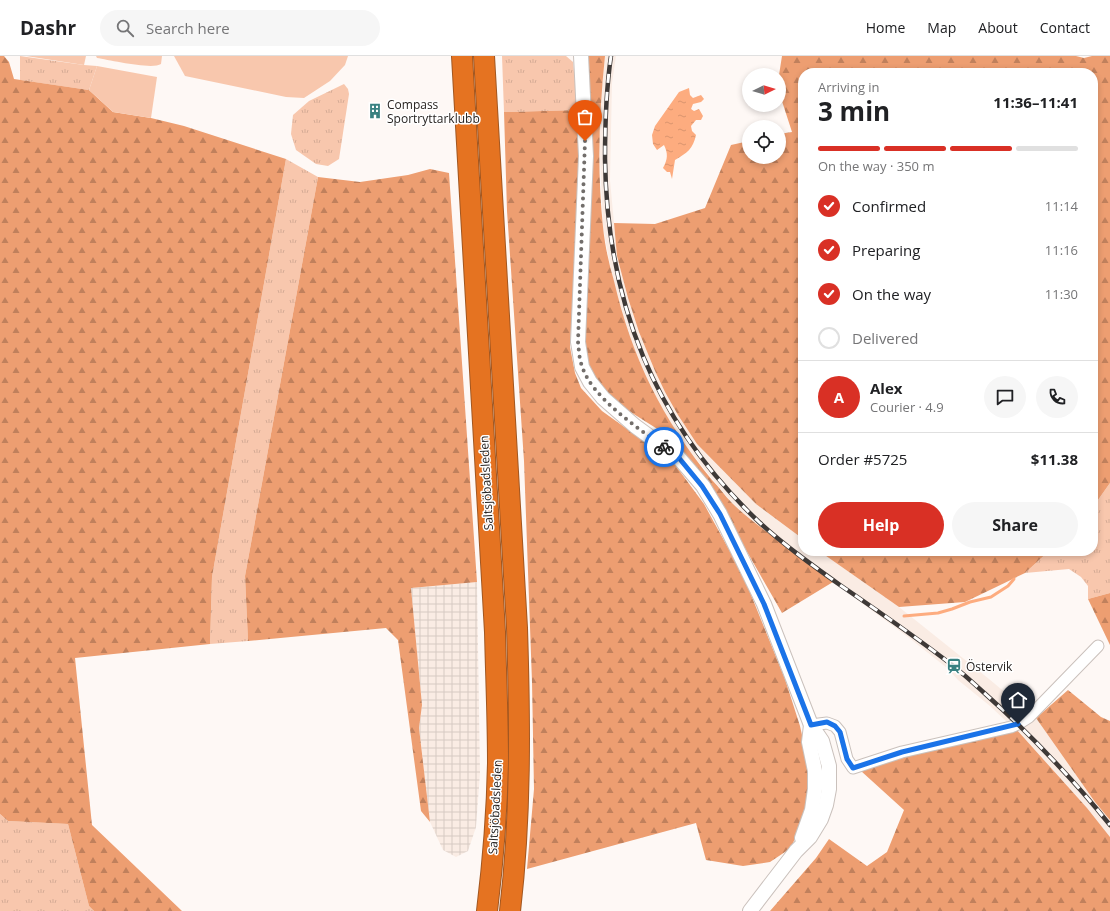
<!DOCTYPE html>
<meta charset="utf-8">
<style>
:root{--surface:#fff;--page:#f6f6f6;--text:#202124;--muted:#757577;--line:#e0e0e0;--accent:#d93025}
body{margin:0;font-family:"Open Sans",sans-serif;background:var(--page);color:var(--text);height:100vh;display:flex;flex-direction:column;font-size:15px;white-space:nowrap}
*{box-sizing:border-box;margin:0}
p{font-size:13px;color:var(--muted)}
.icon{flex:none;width:22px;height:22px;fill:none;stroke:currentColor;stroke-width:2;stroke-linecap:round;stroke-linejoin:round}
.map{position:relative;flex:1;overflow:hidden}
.sheet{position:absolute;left:798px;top:12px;width:300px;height:488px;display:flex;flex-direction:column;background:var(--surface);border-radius:16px;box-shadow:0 2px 6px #0003}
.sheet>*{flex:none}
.needle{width:26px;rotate:85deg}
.tools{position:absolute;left:742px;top:12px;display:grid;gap:8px}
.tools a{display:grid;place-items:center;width:44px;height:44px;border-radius:50%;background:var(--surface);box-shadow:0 2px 6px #0003;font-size:20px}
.pin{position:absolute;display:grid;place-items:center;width:34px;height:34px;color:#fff;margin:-41px -17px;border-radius:50% 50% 50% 0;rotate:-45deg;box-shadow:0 0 4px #0007}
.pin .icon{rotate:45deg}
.courier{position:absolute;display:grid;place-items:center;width:40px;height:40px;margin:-20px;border:3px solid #1a73e8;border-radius:50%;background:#fff;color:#222;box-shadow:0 1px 5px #0007}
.head em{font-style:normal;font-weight:700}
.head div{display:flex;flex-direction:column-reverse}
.head{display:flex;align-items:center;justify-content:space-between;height:68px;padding:0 20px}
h1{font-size:26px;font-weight:700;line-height:30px}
.bar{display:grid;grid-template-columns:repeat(4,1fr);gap:6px 4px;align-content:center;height:48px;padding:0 20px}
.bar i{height:5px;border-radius:3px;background:var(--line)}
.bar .active{background:var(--accent)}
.bar p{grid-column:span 4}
.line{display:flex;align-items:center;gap:10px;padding:0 20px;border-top:1px solid var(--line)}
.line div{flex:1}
.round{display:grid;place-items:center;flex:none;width:42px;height:42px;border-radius:21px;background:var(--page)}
ol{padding:0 20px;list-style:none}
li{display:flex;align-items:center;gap:12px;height:44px}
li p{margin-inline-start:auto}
li .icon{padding:4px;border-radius:50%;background:var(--accent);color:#fff;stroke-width:4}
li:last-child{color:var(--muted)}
li i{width:22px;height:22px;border:2px solid var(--line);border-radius:50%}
.primary-button{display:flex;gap:8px;margin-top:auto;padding:8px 20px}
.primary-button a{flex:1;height:46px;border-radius:24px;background:var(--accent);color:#fff;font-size:16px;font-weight:700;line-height:46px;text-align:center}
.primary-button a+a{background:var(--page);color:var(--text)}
header{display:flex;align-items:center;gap:24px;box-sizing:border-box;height:56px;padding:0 20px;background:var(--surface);border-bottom:1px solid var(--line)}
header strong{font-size:19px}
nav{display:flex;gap:22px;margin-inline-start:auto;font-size:14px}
.search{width:280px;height:36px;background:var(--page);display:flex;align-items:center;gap:10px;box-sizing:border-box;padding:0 14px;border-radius:22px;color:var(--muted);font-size:15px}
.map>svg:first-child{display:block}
</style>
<header>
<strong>Dashr</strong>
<div class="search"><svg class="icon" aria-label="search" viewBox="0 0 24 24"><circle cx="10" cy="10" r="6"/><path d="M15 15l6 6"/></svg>Search here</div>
<nav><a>Home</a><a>Map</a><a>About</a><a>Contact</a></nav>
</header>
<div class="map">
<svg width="1110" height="855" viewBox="0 0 1110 855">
<defs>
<pattern id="industrial-grid" width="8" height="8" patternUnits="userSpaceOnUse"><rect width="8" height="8" fill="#faece4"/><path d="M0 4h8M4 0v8" fill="none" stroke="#d6cac3"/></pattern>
<pattern id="grass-tufts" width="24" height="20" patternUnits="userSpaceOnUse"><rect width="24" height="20" fill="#f8c7ad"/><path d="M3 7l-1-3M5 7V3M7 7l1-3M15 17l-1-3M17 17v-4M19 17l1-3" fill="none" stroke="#d5ab95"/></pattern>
<pattern id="forest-firs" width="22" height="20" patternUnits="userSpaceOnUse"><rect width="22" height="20" fill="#ed9e71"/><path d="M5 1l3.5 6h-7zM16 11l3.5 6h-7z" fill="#c0805c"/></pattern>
<pattern id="water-ripples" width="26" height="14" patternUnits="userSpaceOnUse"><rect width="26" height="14" fill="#fdac7f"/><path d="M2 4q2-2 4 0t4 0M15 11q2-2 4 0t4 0" fill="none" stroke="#d9946d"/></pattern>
</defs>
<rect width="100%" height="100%" fill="#fef8f5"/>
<!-- built -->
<polygon fill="#faece4" points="605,0 616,0 612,27 610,124 617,200 628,242 639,276 655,315 665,336 697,388 756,448 803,483 803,495 819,495 899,551 989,623 1036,662 1095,746 1110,764 1110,781 1087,752 1008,667 990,650 958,624 947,612 908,581 859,545 752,465 732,447 684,388 658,346 643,316 628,277 617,241 609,204 603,172 599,80 601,39"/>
<!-- industrial -->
<polygon fill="url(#industrial-grid)" points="477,526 480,717 476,771 468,795 456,801 443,794 430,766 419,672 422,649 411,532"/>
<!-- grass -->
<g fill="url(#grass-tufts)">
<polygon points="20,0 84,9 97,10 89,34 20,24"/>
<polygon points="502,0 566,0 573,6 578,54 504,56"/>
<polygon points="344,28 348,33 349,38 339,103 328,110 316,108 296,94 291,78 293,59 309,45"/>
<polygon points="286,103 318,121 245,520 248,585 210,588 212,521"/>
<polygon points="1110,427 1110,537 1088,543 1088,530 1081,521 1069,513 1025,517 1049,495 1093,495 1093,451"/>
<polygon points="0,758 8,765 68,768 89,850 94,855 0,855"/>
</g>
<!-- forest -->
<g fill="url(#forest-firs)">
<polygon points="0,0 4,0 9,6 14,23 89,34 113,56 151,62 184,70 286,103 212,521 210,588 75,602 92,769 182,855 94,855 89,850 68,768 8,765 0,758"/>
<path d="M588,0h17c-6,57 -8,114 -2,171 2,19 6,37 11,54 18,77 48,138 98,199 7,7 13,16 20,23 11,11 23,20 35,29 22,17 44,34 66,50l-51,31 -72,-126 -27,-33 -24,-24 -38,-24 -25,-23 -10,-19 -3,-42z"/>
<polygon points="782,0 1076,0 1084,2 1092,0 1110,0 1110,427 1093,451 1093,17 803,17 803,483 756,448 697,388 678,359 665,336 655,315 639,276 628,242 617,200 614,167 655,168 705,152 731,89 749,85 749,101 779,101 779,78 792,76 779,36 779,19"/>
<polygon points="578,54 580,101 570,291 575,317 581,332 602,355 673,406 704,448 743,519 785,623 800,670 808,706 808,736 804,760 791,792 770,806 743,810 706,804 696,767 527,813 534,733 532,626 524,405 507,155 504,56"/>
<polygon points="430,113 449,117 477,526 411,532 422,649 419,672 430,766 421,755 398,584 386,572 248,585 245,520 318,121 360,126 408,119"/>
<polygon points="819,495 1049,495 1025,517 965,546 899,551"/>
<polygon points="1110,537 1110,589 1088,543"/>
<polygon points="1068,634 1101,661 1110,665 1110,764 1095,746 1036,662"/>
<polygon points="1016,673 1087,752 1110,781 1110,855 770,855 816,802 829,783 867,810 887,796 904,754 861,715 886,705"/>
</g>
<!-- green -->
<g fill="#f8c7ad">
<polygon points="26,0 86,0 84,9"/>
<path d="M96,0h66l-1,8c-9,6 -51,-4 -64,-6z"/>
<polygon points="174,0 348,0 345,9 330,25 304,42 286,41 185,20"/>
<polygon points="97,10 157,21 151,62 113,56 89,34"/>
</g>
<!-- water -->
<path fill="url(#water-ripples)" d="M689,32l1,7 3,3 8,-3 3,4 -3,3 -8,2 -2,5 3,2 5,-2 4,7 -2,4h-5l-5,6 1,5 4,4c-3,14 -9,18 -21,25l-3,19 -2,-7h-3l-4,-4c5,-9 5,-15 1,-23l-7,5 -4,-6 -1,-9 3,-9 24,-34z"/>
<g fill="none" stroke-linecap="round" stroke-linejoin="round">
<!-- stream -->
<polyline stroke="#fdac7f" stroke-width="3" points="904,560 938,557 952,553 970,546 991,541 1008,530 1014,523"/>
<defs>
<polyline id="minor" points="811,669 827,667 835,670 840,676 847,703 853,712 902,696 1011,671 1018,668 1029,661 1098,590"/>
<g id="tertiary">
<polyline points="581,0 586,100 578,286 582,311 590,326 603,342 635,370 679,402 703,430 720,458 764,548 811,669 822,685 829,710 829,733 826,749 821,763 810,781 796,795 750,855"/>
<polyline points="802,782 812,754 815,733 815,715 809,686 811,669"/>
</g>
<g id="motorway">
<path d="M462,0l33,576c1,44 3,87 3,131 -1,49 -5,99 -11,148"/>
<path d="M484,0l33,572c3,95 4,189 -7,283"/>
</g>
</defs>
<!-- minor casing -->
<use href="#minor" stroke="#cac1bc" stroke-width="13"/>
<!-- tertiary casing -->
<use href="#tertiary" stroke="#cac1bc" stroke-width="16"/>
<!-- motorway casing -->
<use href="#motorway" stroke="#a25721" stroke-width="22"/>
<!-- minor -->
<use href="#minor" stroke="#fff" stroke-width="11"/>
<!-- tertiary -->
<use href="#tertiary" stroke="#fff" stroke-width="14"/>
<!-- motorway -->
<use href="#motorway" stroke="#e57321" stroke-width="20"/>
<defs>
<path id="rail" d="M611,0c-5,34 -6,68 -6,103 2,144 49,263 154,363 25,23 53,43 81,63 38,26 76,52 112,80 18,14 34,30 51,45 38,36 74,74 107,115"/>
</defs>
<!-- rail casing -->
<use href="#rail" stroke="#3e3937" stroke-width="4.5"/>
<!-- rail -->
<use href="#rail" stroke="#fff" stroke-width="3" stroke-dasharray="9" stroke-linecap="butt"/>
</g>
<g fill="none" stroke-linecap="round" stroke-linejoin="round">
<!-- done -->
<path stroke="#726e6b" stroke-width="4" stroke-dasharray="0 7.2" d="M585,85l-7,201c1,8 1,17 4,24 9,31 57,63 82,81"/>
<!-- route -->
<polyline stroke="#1a73e8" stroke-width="5" points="664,391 679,402 702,430 720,458 764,548 811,669 827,666 835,670 840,676 847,703 853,712 902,696 1018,668"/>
</g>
<!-- icons -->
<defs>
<symbol id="building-bare" viewBox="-9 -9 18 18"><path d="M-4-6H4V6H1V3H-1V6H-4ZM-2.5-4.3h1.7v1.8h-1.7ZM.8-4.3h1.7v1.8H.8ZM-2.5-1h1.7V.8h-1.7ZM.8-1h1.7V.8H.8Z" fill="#398181" stroke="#fff" stroke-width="2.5" paint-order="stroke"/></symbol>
<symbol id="station-bare" viewBox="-9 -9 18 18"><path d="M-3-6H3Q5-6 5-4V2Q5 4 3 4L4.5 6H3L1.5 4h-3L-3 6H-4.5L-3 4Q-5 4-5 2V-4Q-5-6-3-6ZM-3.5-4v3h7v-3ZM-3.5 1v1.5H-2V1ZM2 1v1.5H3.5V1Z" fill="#398181" stroke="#fff" stroke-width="2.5" paint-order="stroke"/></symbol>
</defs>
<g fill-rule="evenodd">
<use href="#building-bare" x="364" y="44" width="22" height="22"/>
<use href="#station-bare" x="943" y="599" width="22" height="22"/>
</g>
<g text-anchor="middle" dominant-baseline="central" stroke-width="3" stroke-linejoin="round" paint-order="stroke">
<!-- poi labels -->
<g font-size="12" fill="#272321" stroke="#fff" text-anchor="start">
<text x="387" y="48">Compass<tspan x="387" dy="14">Sportryttarklubb</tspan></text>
<text x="966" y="610">Östervik</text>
</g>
<!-- street labels -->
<g font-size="12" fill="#272321" stroke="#fff">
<text transform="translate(486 427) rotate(-93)">Saltsjöbadsleden</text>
<text transform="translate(495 751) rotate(-87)">Saltsjöbadsleden</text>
</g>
</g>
</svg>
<div class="tools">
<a><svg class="needle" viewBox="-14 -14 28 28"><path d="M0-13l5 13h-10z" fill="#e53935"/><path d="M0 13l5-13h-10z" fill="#757577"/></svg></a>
<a><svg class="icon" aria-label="locate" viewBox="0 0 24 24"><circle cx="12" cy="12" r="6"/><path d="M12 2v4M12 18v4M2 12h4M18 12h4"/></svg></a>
</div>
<div class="pin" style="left:585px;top:85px;background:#ea580c"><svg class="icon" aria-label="bag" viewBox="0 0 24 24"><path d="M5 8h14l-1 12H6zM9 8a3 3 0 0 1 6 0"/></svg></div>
<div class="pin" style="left:1018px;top:668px;background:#1f2937"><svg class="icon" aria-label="home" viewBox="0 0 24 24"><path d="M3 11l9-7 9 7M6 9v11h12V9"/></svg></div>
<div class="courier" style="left:664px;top:391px"><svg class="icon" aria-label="bike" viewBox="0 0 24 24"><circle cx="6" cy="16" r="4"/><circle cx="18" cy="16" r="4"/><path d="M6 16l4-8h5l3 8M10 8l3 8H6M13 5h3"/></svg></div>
<section class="sheet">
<div class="head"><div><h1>3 min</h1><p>Arriving in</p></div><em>11:36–11:41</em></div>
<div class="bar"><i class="active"></i><i class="active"></i><i class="active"></i><i></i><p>On the way · 350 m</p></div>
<ol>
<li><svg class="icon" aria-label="check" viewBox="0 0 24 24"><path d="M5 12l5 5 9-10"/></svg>Confirmed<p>11:14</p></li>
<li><svg class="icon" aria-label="check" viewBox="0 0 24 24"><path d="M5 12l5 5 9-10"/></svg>Preparing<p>11:16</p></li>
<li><svg class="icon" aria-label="check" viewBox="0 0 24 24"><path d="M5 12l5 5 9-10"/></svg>On the way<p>11:30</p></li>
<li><i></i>Delivered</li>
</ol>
<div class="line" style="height:72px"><b class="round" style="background:var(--accent);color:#fff">A</b><div><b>Alex</b><p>Courier · 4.9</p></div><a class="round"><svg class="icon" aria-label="chat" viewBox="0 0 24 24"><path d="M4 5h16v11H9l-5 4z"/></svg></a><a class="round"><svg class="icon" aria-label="phone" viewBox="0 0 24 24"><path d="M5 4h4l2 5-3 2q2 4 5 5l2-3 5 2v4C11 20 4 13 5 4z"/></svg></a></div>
<div class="line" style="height:52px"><div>Order #5725</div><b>$11.38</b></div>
<div class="primary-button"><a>Help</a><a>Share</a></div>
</section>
</div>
